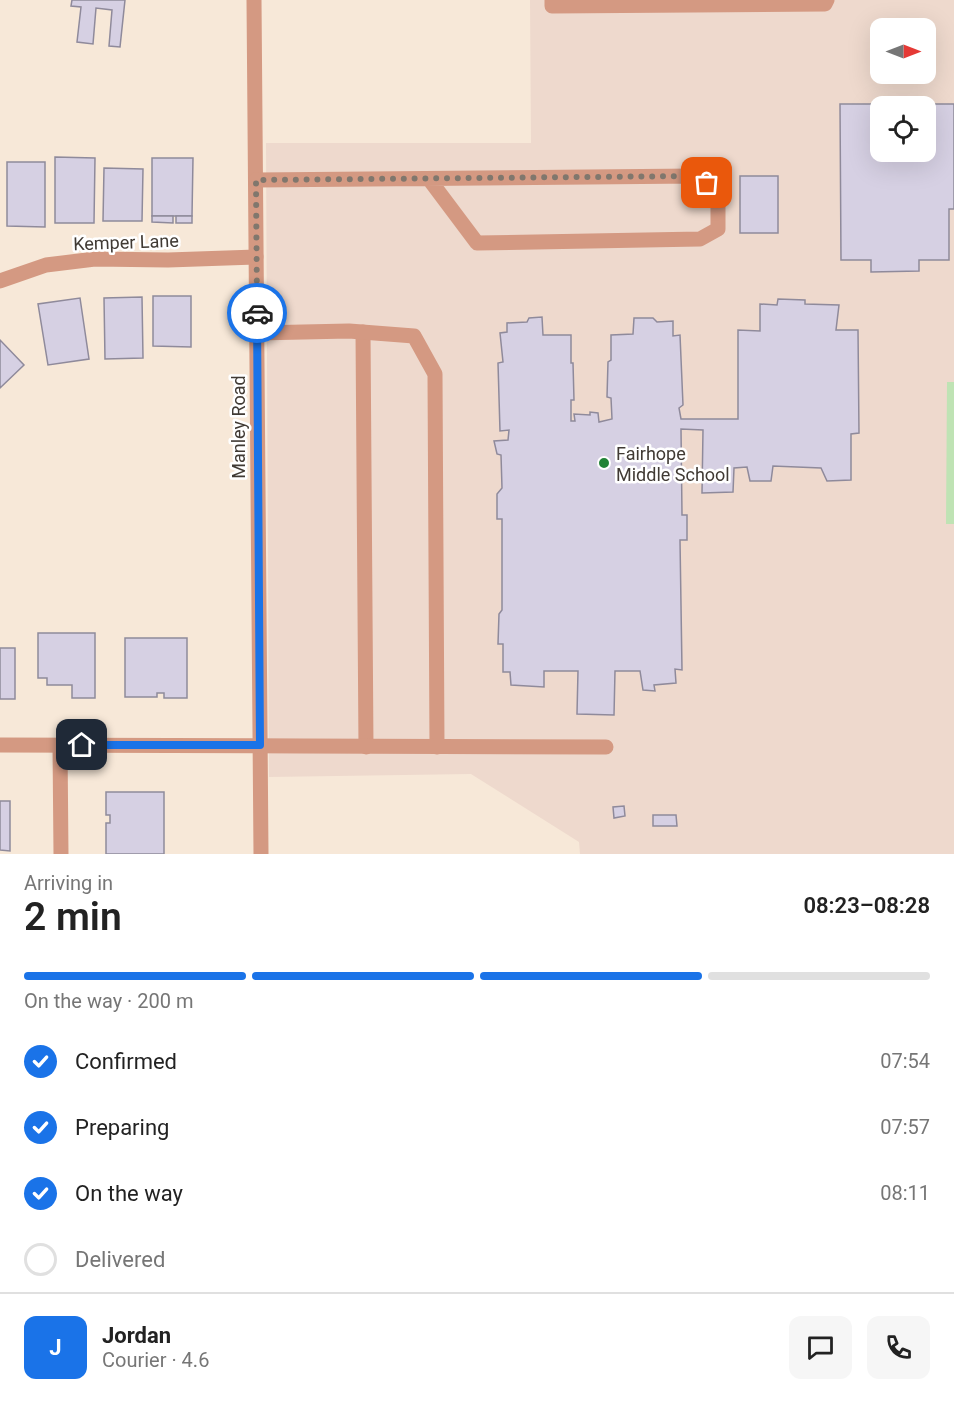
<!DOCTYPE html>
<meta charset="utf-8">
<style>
:root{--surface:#fff;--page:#f6f6f6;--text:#222;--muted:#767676;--line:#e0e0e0;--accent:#1a73e8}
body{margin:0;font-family:Roboto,sans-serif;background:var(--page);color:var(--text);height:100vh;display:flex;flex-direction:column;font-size:22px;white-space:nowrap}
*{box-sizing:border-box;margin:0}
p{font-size:20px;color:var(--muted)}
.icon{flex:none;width:33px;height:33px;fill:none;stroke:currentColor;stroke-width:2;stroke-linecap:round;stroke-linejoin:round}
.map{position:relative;height:854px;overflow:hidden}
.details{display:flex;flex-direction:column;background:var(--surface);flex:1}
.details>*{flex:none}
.needle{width:39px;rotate:90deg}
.controls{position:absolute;left:870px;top:18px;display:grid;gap:12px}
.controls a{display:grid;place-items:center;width:66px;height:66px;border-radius:12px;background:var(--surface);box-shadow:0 6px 24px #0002;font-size:30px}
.pin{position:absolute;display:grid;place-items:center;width:51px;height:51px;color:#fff;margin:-26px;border-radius:12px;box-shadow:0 3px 9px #0006}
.courier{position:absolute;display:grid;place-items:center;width:60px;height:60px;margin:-30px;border:4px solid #1a73e8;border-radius:50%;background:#fff;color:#222;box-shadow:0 2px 8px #0007}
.headline em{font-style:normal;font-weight:600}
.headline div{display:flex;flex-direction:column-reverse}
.headline{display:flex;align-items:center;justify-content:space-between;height:102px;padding:0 24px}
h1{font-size:39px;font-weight:600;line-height:45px}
.bar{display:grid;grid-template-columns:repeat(4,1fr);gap:9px 6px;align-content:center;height:72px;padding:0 24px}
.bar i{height:8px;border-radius:4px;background:var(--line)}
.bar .current{background:var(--accent)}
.bar p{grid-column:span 4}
.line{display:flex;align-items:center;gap:15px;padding:0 24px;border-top:2px solid var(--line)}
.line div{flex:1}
.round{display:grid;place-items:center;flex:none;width:63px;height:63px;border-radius:12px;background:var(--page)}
ol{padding:0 24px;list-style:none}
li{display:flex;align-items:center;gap:18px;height:66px}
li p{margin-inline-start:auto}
li .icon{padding:6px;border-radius:50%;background:var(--accent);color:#fff;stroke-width:4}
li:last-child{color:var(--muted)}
li i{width:33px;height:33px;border:3px solid var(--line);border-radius:50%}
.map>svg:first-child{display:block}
</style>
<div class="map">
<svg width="954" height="854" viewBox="0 0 954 854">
<rect width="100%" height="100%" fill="#f7e8d8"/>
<!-- education -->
<path fill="#eed9cd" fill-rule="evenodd" d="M530,0h424v854h-374l-1,-12 -108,-68 -202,3 -3,-634h265zM880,28h46v46h-46zM880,106h46v46h-46z"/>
<!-- green -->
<polygon fill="#bfe3b4" points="947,382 954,382 954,524 946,524"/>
<!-- building -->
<g fill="#d6d0e3" stroke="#8f8a9b" stroke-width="1.5" fill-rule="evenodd">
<polygon points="72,0 125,0 120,47 109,46 112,10 96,8 93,44 77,42 81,7 71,6"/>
<path d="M840,104h114v105h-5v51h-30v11l-48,1v-12h-30zM880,106h46v46h-46z"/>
<polygon points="55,157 95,158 94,223 55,223"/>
<polygon points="152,158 193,158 192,216 152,216"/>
<polygon points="7,162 45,162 45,227 7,226"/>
<polygon points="104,168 143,169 142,221 103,221"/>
<rect x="740" y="176" width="38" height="57"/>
<polygon points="152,216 173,216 173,223 152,222"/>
<rect x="176" y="216" width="16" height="7"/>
<polygon points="153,296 191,296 191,347 153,346"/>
<polygon points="142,297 143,358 105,359 104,298"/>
<polygon points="80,298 89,359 48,365 38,304"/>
<polygon points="778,299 805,300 805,304 839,305 836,330 858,330 859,433 851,434 851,480 827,481 821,468 773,466 771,481 750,481 747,467 734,468 733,492 702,493 703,430 681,429 682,515 687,515 687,540 680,540 682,670 675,669 676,683 654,685 655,691 643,690 640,671 615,671 614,715 577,714 578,671 544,671 544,687 511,685 510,672 503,672 503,644 498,644 499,614 502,610 502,519 497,519 497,494 502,488 501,455 497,454 494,441 508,440 509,430 500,431 498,363 503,362 500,333 507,332 507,323 527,322 529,318 542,317 543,335 571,335 571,363 573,363 574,400 571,400 571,421 575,421 574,414 590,415 590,412 598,413 599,422 612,419 611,398 607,397 608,362 611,360 611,335 633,334 634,318 653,318 657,322 673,321 673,336 680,335 683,405 679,408 681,419 738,419 738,330 760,331 760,304 777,305"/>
<polygon points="0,340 24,365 0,388"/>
<polygon points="38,633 95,633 95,698 72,698 72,685 47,685 47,678 38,678"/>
<polygon points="125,638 187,638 187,698 164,698 164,693 157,693 157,697 125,697"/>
<rect x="0" y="648" width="15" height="51"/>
<polygon points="106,792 164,792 164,854 106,854 106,823 110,823 110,815 106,815"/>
<polygon points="0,801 10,801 10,851 0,850"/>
<polygon points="624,806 625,816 614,818 613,807"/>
<polygon points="653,815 676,815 677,826 653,826"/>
</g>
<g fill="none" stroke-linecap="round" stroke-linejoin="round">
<!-- minor -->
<g stroke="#d49982" stroke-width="15">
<polyline points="254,0 261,854"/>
<polyline points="552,0 552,6 825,4 827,0"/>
<polyline points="256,180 695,176 718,190 718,229 700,239 477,243 429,179"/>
<polyline points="0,281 46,265 95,259 168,260 256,257"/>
<polyline points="363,332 366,747"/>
<polyline points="257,333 349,331 414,336 435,374 437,747"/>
<path d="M0,745c202,0 404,2 606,2"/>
<polyline points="60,745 61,854"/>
</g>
</g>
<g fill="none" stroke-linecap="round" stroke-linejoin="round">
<!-- done -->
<polyline stroke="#80776d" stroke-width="6" stroke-dasharray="0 10.8" points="257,313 256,180 695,176 707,183"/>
<!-- route -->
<polyline stroke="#1a73e8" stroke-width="8" points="82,745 260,745 257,313"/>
</g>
<!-- markers -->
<circle fill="#218336" stroke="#fff" stroke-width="2" cx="604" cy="463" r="6"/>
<g text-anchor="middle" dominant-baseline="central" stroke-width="5" stroke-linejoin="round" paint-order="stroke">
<!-- street labels -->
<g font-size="18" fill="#403a34" stroke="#fff">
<text transform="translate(126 242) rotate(-2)">Kemper Lane</text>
<text transform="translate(238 427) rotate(-90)">Manley Road</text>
</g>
<!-- poi labels -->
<g font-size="18" fill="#403a34" stroke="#fff" text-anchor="start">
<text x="616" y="453">Fairhope<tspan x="616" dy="21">Middle School</tspan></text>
</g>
</g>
</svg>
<div class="controls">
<a><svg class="needle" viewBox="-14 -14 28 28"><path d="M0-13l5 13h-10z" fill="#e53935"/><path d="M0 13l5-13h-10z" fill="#767676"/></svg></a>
<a><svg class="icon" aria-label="locate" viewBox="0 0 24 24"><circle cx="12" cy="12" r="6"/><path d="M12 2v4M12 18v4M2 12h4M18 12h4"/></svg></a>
</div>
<div class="pin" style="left:707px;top:183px;background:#ea580c"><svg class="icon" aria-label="bag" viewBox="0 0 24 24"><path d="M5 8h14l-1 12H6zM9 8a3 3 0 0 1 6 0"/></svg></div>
<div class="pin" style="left:82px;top:745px;background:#1f2937"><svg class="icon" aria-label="home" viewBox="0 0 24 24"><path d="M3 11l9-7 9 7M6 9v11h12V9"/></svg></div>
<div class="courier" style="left:257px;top:313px"><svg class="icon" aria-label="car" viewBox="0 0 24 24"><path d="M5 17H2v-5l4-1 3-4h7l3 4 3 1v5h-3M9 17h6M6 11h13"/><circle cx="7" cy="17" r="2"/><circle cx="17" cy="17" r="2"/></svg></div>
</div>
<section class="details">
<div class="headline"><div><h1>2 min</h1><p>Arriving in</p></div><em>08:23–08:28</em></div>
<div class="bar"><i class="current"></i><i class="current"></i><i class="current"></i><i></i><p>On the way · 200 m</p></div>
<ol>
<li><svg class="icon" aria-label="check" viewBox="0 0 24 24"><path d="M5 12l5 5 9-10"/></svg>Confirmed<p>07:54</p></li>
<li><svg class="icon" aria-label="check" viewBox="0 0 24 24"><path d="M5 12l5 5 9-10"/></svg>Preparing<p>07:57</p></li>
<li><svg class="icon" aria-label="check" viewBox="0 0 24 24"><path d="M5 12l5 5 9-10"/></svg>On the way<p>08:11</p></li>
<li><i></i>Delivered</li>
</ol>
<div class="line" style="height:108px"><b class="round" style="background:var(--accent);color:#fff">J</b><div><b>Jordan</b><p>Courier · 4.6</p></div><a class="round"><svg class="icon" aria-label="chat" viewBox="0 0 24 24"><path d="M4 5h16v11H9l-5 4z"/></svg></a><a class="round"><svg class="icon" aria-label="phone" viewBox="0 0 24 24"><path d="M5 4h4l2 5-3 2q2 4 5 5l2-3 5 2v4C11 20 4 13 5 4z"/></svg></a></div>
</section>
